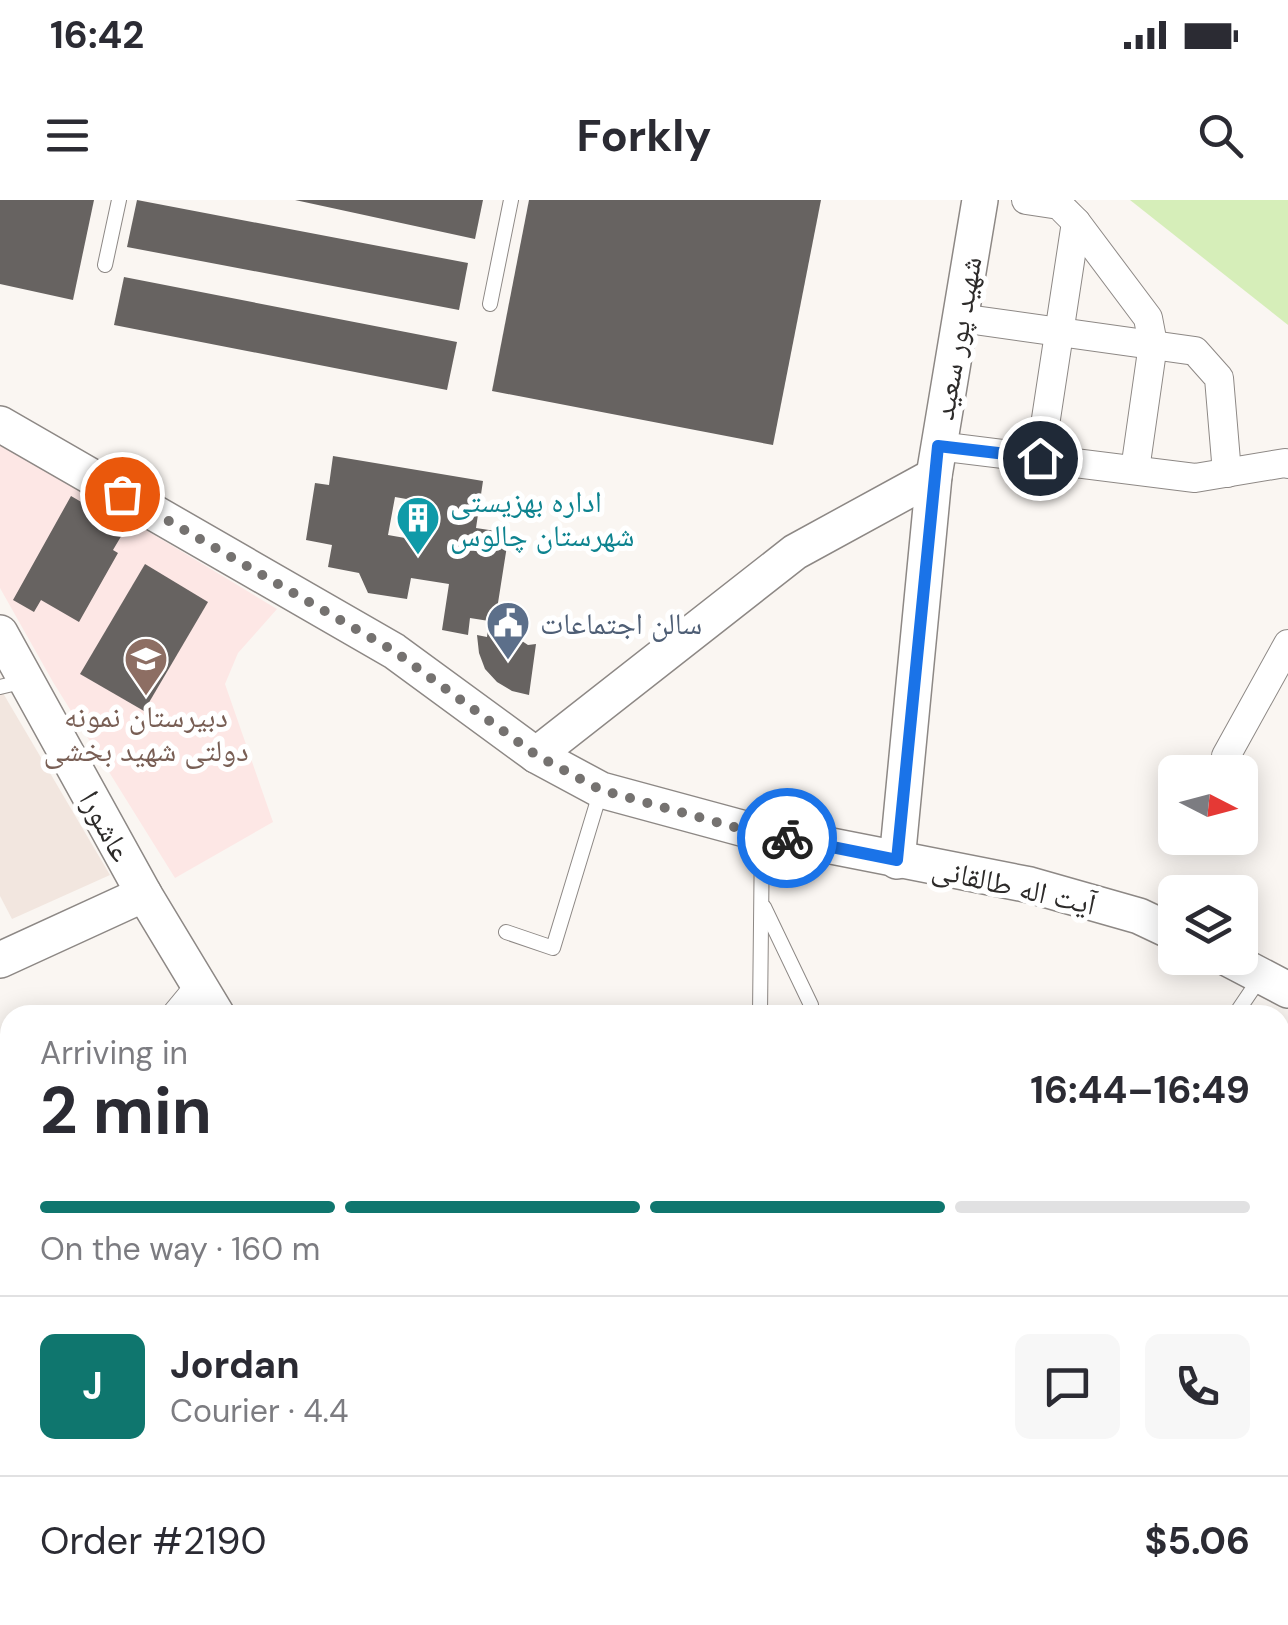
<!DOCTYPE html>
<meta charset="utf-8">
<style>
:root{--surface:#fff;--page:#f7f7f7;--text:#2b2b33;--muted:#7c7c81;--line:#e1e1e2;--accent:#0f766e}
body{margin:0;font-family:"DM Sans","Noto Naskh Arabic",sans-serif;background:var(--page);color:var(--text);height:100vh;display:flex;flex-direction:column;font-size:38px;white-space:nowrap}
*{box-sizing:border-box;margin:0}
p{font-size:32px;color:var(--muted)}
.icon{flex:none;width:55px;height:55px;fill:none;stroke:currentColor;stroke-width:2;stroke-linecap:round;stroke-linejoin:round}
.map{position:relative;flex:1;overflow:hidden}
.sheet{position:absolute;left:0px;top:805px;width:1290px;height:620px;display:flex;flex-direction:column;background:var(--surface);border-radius:30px 30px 0 0;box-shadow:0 5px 25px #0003}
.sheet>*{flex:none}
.needle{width:65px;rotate:96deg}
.tools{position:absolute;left:1158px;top:555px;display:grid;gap:20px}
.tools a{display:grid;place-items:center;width:100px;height:100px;border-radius:15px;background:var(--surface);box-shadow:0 5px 25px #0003;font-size:50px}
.pin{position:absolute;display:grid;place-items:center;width:85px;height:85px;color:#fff;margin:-42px;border:5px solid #fff;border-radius:50%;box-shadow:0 2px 10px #0007}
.courier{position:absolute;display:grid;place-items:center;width:100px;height:100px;margin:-50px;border:8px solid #1a73e8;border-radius:50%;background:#fff;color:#222;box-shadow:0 2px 12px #0007}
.overview em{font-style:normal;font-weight:700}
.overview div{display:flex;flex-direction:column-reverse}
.overview{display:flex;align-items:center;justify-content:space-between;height:170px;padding:0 40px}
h1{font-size:65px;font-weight:700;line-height:75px}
.bar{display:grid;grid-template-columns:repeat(4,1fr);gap:15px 10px;align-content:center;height:120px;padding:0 40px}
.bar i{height:12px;border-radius:8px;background:var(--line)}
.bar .selected{background:var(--accent)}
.bar p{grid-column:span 4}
.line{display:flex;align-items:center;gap:25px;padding:0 40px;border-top:2px solid var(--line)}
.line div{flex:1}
.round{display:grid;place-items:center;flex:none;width:105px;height:105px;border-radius:15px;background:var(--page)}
.status{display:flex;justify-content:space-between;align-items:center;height:70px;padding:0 50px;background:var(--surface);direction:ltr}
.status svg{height:28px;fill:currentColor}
header{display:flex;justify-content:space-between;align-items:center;height:130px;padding:0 40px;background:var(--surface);font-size:45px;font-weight:700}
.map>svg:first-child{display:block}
</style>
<div class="status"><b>16:42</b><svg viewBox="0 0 49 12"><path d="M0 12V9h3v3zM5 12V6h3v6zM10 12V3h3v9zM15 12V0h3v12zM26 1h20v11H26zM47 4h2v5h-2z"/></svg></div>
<header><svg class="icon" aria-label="menu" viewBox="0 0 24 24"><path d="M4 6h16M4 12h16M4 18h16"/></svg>Forkly<svg class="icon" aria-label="search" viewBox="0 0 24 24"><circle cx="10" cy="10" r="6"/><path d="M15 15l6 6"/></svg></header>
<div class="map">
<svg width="1288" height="1425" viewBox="0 0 1288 1425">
<rect width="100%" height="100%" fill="#faf6f2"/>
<!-- built -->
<polygon fill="#f2e6df" points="0,488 110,675 12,719 0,696"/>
<!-- education -->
<polygon fill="#fde7e5" points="0,242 277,409 238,453 225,484 273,622 175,678 53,482 0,388"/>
<!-- park -->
<polygon fill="#d6eeb9" points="1130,0 1288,0 1288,125"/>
<!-- building -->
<g fill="#676361" fill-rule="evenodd">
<polygon points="0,0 94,0 73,100 0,84"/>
<polygon points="137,0 468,63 459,110 127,47"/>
<polygon points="295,0 483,0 475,39"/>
<polygon points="529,0 821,0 773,245 492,191"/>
<polygon points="124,77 457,142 447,190 114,125"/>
<path d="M333,256l150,25 -7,47 33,5 -14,89 21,3 3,14 9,6 8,-1 -7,51 -17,-4 -15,-9 -12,-13 -6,-16 -2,-18 10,2 2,-16 -19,-3 -2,17 -26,-5 7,-46 -38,-6 -4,21 -39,-6 -9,-20 -31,-6 4,-22 -26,-5 9,-57 14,2zM395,297l40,7 -7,38 -40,-7z"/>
<polygon points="71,296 126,328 113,350 118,353 79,422 41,400 34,412 13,400"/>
<polygon points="145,364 208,402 144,511 80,474"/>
</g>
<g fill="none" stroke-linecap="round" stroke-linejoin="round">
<defs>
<g id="service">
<polyline points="105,65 119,0"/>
<polyline points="490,104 511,0"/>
<polyline points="0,487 25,481"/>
<polyline points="764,707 811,805"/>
<polyline points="506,732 553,748 601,590"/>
<polyline points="760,813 762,634"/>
<polyline points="1235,815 1262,775"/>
<polyline points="0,994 10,995"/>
<polyline points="1280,1249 1288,1259"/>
<polyline points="802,1425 804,1415"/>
</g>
<g id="minor">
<polyline points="1026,0 1059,5 1076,22 1148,118 1153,144 1135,270"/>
<polyline points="960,118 1195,151 1219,178 1227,273"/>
<polyline points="938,246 1195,278 1285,263 1288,264"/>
<polyline points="1040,258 1076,22"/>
<polyline points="1226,556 1288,444"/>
<polyline points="176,815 200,786"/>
<polyline points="264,1425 280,1415"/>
</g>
<g id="tertiary">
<polyline points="0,224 394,451 536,555 601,590 745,629 1030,685 1139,716 1175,733"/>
<polyline points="0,433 144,694 217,815"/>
<polyline points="536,555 795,352 934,276"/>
<polyline points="897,661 934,276 980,0"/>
<polyline points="1227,758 1288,790"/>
<polyline points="0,760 144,694"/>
<polyline points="484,1415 491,1425"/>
<polyline points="1121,1415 1140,1425"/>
<polyline points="1283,1425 1288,1416"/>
</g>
</defs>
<!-- service casing -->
<use href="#service" stroke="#8d8885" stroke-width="16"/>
<!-- minor casing -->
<use href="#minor" stroke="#8d8885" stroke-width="30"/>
<!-- tertiary casing -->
<use href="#tertiary" stroke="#8d8885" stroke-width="38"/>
<!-- service -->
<use href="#service" stroke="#fff" stroke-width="14"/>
<!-- minor -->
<use href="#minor" stroke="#fff" stroke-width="28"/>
<!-- tertiary -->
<use href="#tertiary" stroke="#fff" stroke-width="35"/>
</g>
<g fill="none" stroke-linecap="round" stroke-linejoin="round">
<!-- done -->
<polyline stroke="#757270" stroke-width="10" stroke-dasharray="0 18" points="122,294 394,451 536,555 601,590 745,630 787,638"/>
<!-- route -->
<polyline stroke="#1a73e8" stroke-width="12" points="787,638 897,660 938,246 1040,258"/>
</g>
<!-- icons -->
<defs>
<symbol id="building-pin" viewBox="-11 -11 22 30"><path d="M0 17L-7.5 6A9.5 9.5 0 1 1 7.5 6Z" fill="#0f9aa8" stroke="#fff"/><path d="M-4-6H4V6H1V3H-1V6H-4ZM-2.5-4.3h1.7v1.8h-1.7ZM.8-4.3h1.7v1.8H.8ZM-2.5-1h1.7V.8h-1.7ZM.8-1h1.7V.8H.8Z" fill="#fff"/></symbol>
<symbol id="civic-pin" viewBox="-11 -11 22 30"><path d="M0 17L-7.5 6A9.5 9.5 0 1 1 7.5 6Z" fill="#5c6f8a" stroke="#fff"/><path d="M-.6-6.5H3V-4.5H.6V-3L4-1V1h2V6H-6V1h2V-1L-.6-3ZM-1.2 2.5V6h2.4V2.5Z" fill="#fff"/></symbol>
<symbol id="school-pin" viewBox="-11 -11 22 30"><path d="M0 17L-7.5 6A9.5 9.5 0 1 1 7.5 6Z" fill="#8d6e63" stroke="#fff"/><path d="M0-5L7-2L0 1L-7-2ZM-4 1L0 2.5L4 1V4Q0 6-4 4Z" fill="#fff"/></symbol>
</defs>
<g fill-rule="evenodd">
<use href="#building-pin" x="393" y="293" width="50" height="68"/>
<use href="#civic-pin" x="483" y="398" width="50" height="68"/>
<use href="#school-pin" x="121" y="434" width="50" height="68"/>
</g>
<g text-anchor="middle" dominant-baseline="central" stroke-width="10" stroke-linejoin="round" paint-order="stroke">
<!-- street labels -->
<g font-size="30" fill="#2d2b2a" stroke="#fff">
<text transform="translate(957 138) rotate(-80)">شهید پور سعید</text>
<text transform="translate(106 626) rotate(61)">عاشورا</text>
<text transform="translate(1014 686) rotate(13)">آیت اله طالقانی</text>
</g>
<!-- culture labels -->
<g font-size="30" fill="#0d838f" stroke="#fff" text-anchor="start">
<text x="450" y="301">اداره بهزیستی<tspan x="450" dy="34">شهرستان چالوس</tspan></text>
</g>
<!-- service labels -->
<g font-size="30" fill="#4e5e75" stroke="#fff" text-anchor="start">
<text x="540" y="423">سالن اجتماعات</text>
</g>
<!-- education labels -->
<g font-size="30" fill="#785e54" stroke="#fff">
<text x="146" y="516">دبیرستان نمونه<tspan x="146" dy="34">دولتی شهید بخشی</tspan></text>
</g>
</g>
</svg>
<div class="tools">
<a><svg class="needle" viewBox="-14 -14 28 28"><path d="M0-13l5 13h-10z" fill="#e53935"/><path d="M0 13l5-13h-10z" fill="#7c7c81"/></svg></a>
<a><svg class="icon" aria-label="layers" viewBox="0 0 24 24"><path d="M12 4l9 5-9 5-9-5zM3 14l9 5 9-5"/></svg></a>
</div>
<div class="pin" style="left:122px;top:294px;background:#ea580c"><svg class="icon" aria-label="bag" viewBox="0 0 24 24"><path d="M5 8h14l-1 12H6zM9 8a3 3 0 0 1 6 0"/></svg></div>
<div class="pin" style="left:1040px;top:258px;background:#1f2937"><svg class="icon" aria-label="home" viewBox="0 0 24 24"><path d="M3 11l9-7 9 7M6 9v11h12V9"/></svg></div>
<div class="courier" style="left:787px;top:638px"><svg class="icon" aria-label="bike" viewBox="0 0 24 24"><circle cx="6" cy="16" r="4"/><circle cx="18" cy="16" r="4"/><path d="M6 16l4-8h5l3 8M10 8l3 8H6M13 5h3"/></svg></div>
<section class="sheet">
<div class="overview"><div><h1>2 min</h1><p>Arriving in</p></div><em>16:44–16:49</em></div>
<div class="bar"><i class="selected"></i><i class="selected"></i><i class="selected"></i><i></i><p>On the way · 160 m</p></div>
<div class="line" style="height:180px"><b class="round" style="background:var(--accent);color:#fff">J</b><div><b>Jordan</b><p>Courier · 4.4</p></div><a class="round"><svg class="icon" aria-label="chat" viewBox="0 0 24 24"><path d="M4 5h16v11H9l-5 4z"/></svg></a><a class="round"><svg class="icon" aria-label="phone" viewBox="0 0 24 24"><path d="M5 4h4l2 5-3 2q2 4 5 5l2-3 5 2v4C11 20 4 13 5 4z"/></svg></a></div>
<div class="line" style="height:130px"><div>Order #2190</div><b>$5.06</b></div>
</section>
</div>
